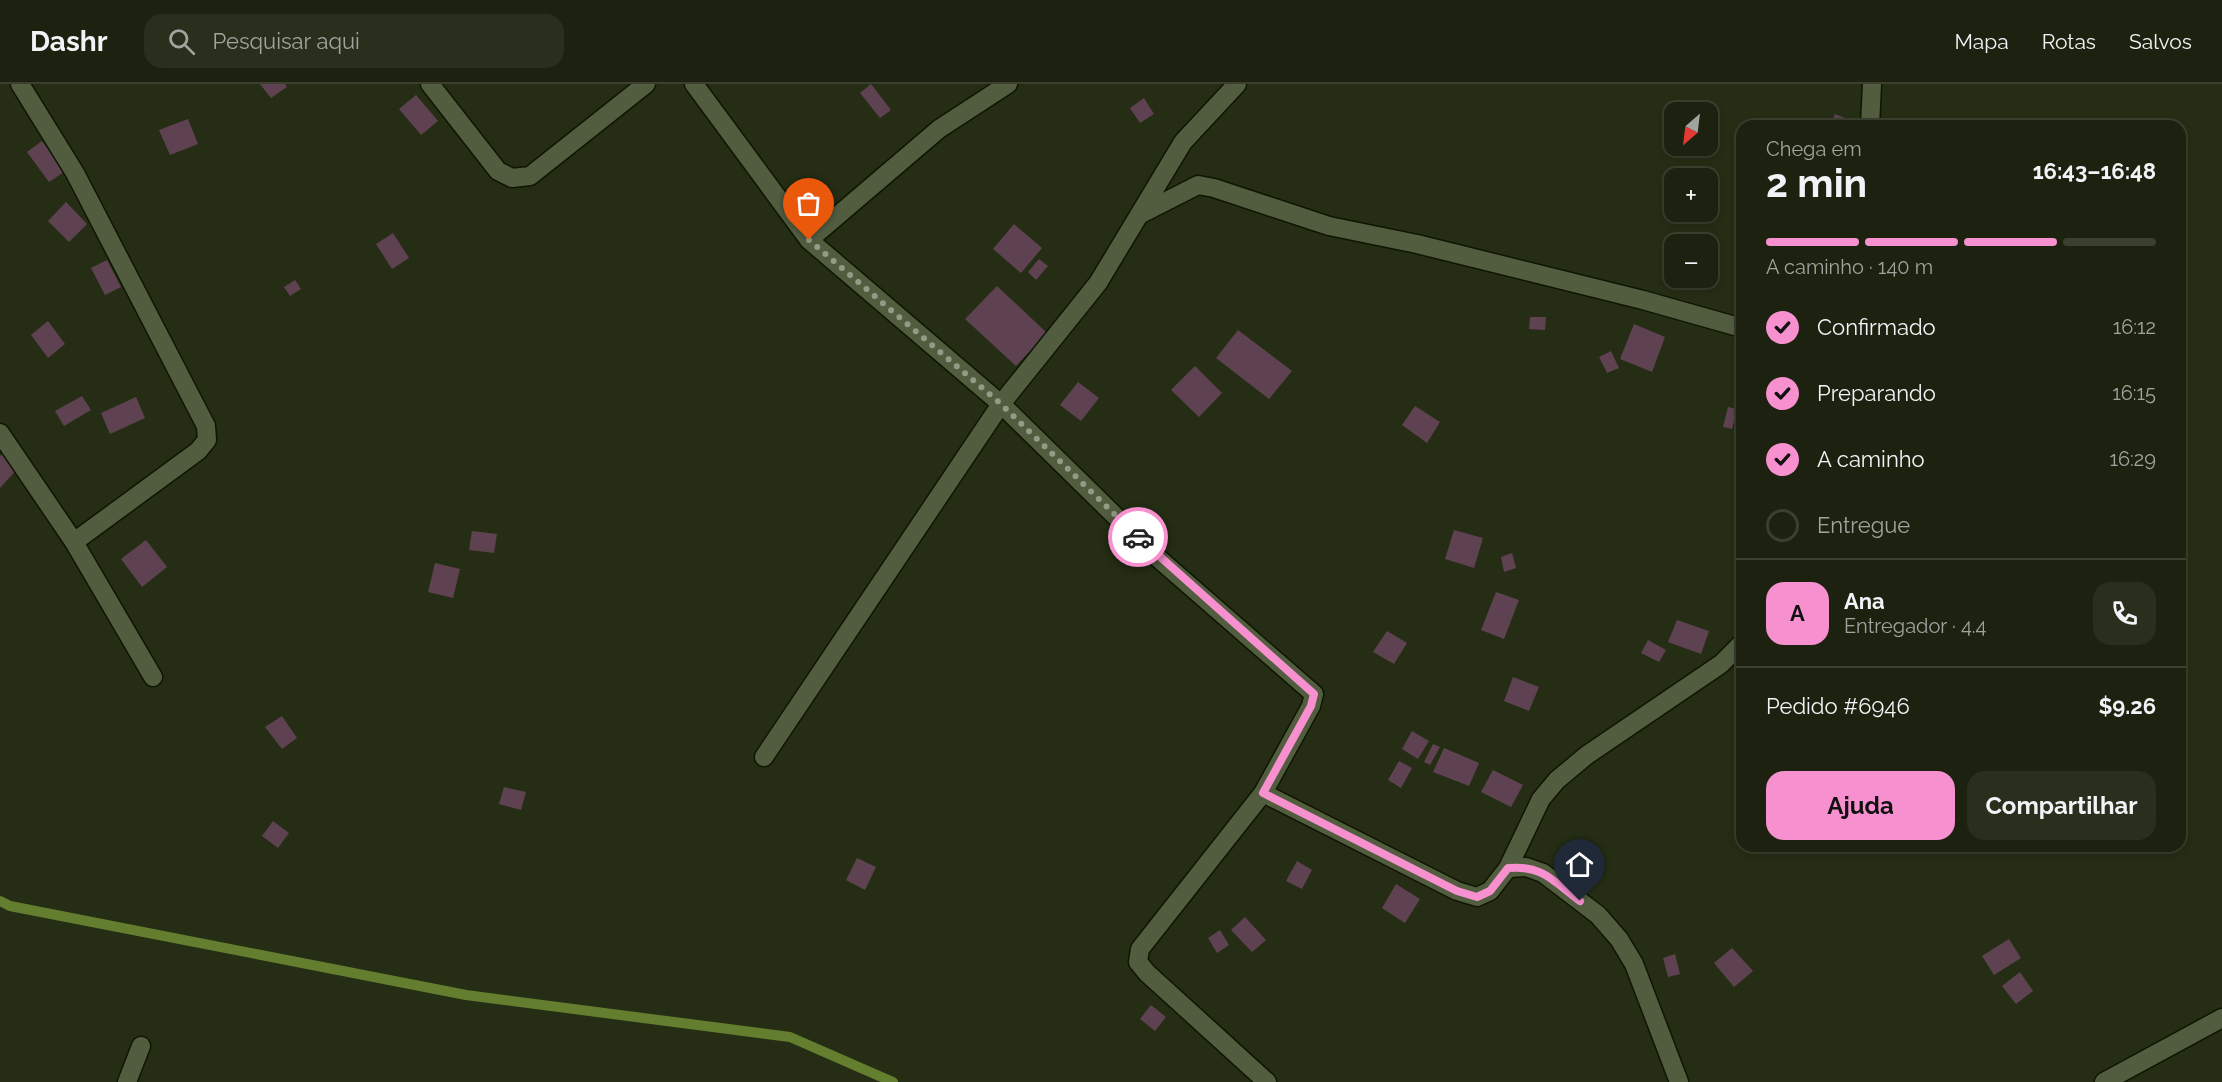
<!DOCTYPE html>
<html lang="pt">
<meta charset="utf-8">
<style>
:root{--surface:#1c220f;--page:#292f1d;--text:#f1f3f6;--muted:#a0a49e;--line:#3a3f2f;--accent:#f790cf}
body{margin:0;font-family:Raleway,sans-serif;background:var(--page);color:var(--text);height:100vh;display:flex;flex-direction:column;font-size:22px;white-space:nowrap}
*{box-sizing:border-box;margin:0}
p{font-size:20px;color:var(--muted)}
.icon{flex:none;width:33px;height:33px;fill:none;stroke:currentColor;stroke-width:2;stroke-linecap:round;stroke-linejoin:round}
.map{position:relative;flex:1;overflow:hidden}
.drawer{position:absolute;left:1736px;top:36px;width:450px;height:732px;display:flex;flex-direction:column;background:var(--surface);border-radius:18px;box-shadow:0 3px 9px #0003,0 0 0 2px var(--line)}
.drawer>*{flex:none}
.needle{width:39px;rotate:208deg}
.fabs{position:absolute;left:1664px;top:18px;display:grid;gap:12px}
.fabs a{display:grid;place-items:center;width:54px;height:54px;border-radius:12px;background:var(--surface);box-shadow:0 3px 9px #0003,0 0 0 2px var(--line);font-size:30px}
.pin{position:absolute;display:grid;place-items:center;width:51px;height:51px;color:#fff;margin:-62px -26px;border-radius:50% 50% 50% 0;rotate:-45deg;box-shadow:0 0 6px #0007}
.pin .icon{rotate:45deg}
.courier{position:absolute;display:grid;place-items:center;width:60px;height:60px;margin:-30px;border:4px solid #f790cf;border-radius:50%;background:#fff;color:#222;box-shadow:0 2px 8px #0007}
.summary em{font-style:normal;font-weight:700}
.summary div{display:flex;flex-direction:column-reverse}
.summary{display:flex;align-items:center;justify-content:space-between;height:102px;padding:0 30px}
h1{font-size:39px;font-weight:700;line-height:45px}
.bar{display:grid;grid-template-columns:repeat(4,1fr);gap:9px 6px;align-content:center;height:72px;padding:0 30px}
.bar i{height:8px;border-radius:4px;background:var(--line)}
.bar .selected{background:var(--accent)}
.bar p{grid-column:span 4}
.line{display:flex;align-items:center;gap:15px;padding:0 30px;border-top:2px solid var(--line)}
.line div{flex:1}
.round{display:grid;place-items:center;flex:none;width:63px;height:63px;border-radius:18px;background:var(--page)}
ol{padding:0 30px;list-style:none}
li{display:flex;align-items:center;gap:18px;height:66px}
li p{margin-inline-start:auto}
li .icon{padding:6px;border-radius:50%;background:var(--accent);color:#111;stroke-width:4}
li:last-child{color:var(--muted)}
li i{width:33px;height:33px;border:3px solid var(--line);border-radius:50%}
.action{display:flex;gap:12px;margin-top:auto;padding:12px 30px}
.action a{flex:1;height:69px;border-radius:18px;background:var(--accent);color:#111;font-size:24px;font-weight:700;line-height:69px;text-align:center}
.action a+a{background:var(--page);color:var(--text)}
header{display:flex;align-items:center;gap:36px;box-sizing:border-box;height:84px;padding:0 30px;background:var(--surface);border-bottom:2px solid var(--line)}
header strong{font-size:28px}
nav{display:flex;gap:33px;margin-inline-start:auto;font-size:21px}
.search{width:420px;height:54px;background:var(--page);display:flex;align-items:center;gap:15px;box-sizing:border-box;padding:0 21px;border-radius:18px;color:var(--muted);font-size:22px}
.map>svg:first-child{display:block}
</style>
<header>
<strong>Dashr</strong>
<div class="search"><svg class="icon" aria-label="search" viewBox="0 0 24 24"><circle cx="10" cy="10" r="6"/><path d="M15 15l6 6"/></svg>Pesquisar aqui</div>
<nav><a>Mapa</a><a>Rotas</a><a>Salvos</a></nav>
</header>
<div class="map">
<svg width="2222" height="998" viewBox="0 0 2222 998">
<rect width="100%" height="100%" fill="#252e14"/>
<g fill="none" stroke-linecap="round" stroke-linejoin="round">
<!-- stream -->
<polyline stroke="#647e2f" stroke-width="10" points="0,817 10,822 466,911 790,953 893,998"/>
</g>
<!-- building -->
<g fill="#5e4252">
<polygon points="260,0 285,0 287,3 271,14"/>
<polygon points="871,0 891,26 880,34 860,9"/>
<polygon points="416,11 438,37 421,51 399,25"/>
<polygon points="1144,14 1154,30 1140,39 1130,24"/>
<polygon points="1835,30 1865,42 1830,42"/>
<polygon points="188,35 198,60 170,71 159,46"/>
<polygon points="42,57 64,88 49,98 27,68"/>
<polygon points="66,118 87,140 69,158 48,137"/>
<polygon points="1014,140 1042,164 1021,189 993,165"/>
<polygon points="393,149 409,174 392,185 376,160"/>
<polygon points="1039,175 1048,182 1036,196 1028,188"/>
<polygon points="107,176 121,203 105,211 91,184"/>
<polygon points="295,196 301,205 290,212 284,203"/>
<polygon points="997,202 1047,249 1016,282 965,235"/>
<polygon points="1530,233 1546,233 1545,246 1529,245"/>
<polygon points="48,237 65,260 48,274 31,251"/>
<polygon points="1634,240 1665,253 1652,288 1620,275"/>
<polygon points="1238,246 1292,287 1269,315 1216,274"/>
<polygon points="1611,267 1619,284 1607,289 1599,273"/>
<polygon points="1195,282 1222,309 1199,333 1171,306"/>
<polygon points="1078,298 1099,314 1081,337 1060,321"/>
<polygon points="82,312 91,326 64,342 55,327"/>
<polygon points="136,313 145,334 110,350 101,329"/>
<polygon points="1415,322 1440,338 1427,359 1402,341"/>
<polygon points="1728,323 1737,325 1732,345 1723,343"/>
<polygon points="3,369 19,383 0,404 0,372"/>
<polygon points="1454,446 1483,454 1474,484 1445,475"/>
<polygon points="472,447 497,450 494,469 469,466"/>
<polygon points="146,456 167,483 142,503 121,475"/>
<polygon points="1512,469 1516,484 1504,488 1501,473"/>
<polygon points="435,479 460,485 453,514 428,508"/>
<polygon points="1496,508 1519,516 1504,555 1481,546"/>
<polygon points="1677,536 1709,547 1701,570 1668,558"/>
<polygon points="1387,547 1407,559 1394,580 1373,568"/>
<polygon points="1648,556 1666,566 1659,578 1641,569"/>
<polygon points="1513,593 1539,603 1529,627 1504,617"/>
<polygon points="282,632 297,654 282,665 265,643"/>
<polygon points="1412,647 1429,657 1418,675 1402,665"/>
<polygon points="1433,660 1440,663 1430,681 1424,678"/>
<polygon points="1444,664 1479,679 1469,702 1433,688"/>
<polygon points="1399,677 1412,684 1401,704 1388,696"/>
<polygon points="1493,686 1523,701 1511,723 1481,708"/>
<polygon points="504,703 526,708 521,726 499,720"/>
<polygon points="273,737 289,749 278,764 262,752"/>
<polygon points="857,774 876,783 865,806 846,796"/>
<polygon points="1297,777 1312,786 1302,805 1286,797"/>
<polygon points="1396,800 1420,815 1405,839 1382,824"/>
<polygon points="1245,833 1266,856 1252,868 1231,846"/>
<polygon points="1220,846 1229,861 1217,869 1208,854"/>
<polygon points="2009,855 2021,874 1994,891 1982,872"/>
<polygon points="1732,864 1753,887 1734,903 1714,879"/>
<polygon points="1675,870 1680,890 1668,893 1663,874"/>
<polygon points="2020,888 2033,907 2016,920 2002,902"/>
<polygon points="1151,921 1166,933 1155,947 1140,935"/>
</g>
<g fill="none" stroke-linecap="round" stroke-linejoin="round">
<defs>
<g id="minor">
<polyline points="20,0 75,89 206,342 207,356 198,367 74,458"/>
<polyline points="430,0 498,87 512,94 530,92 646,0"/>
<polyline points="694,0 809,156 1001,320 1158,474 1314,610 1311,622 1263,709 1140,865 1138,878 1147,889 1267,998"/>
<polyline points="1870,42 1872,0"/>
<polyline points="1139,131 1198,101 1214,104 1329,142 1417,160 1643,216 1742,244"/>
<polyline points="809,156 939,45 1008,0"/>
<polyline points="0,349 74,458 153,593"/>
<polyline points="764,673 1001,320 1098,199 1183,58 1237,0"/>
<polyline points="1263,709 1457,807 1477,813 1490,807 1508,784 1541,715 1557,696 1587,671 1721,580 1742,559"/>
<polyline points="1508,784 1526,783 1543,789 1598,831 1619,855 1634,880 1679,998"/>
<polyline points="127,998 141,962"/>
<polyline points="2104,998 2222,934"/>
</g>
</defs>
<!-- minor casing -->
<use href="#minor" stroke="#0e1600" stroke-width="21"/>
<!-- minor -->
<use href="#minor" stroke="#525d40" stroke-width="18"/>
</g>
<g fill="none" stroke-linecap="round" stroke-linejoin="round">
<!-- done -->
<polyline stroke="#939b87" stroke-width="6" stroke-dasharray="0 10.8" points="809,156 1001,320 1138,453"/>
<!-- route -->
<path stroke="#f790cf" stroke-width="8" d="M1138,453l176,157 -3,12 -48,87 194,98 20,6 13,-6 18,-23c35,-3 45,13 72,33"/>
</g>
</svg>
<div class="fabs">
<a><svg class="needle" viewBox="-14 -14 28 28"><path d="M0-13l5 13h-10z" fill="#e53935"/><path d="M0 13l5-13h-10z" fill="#a0a49e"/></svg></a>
<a>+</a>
<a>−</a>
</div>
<div class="pin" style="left:809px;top:156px;background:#ea580c"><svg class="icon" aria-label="bag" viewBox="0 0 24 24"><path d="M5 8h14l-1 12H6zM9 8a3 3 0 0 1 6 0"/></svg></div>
<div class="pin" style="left:1580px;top:817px;background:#1f2937"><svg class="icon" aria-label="home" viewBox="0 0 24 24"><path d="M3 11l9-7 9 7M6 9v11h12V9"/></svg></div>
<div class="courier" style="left:1138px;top:453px"><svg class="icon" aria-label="car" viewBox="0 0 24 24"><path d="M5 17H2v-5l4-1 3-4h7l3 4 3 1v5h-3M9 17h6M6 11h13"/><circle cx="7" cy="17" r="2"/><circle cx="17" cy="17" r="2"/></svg></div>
<section class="drawer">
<div class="summary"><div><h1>2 min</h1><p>Chega em</p></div><em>16:43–16:48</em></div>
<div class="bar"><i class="selected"></i><i class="selected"></i><i class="selected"></i><i></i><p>A caminho · 140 m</p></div>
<ol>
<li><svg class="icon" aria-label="check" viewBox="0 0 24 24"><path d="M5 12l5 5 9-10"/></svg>Confirmado<p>16:12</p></li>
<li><svg class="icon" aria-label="check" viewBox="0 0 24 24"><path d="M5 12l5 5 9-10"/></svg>Preparando<p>16:15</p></li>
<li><svg class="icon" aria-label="check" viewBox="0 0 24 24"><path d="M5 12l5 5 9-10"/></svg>A caminho<p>16:29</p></li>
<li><i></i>Entregue</li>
</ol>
<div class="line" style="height:108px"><b class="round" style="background:var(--accent);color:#111">A</b><div><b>Ana</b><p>Entregador · 4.4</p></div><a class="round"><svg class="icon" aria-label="phone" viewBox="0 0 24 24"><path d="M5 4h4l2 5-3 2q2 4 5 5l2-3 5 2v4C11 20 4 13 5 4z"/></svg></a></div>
<div class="line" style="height:78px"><div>Pedido #6946</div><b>$9.26</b></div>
<div class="action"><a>Ajuda</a><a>Compartilhar</a></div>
</section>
</div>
